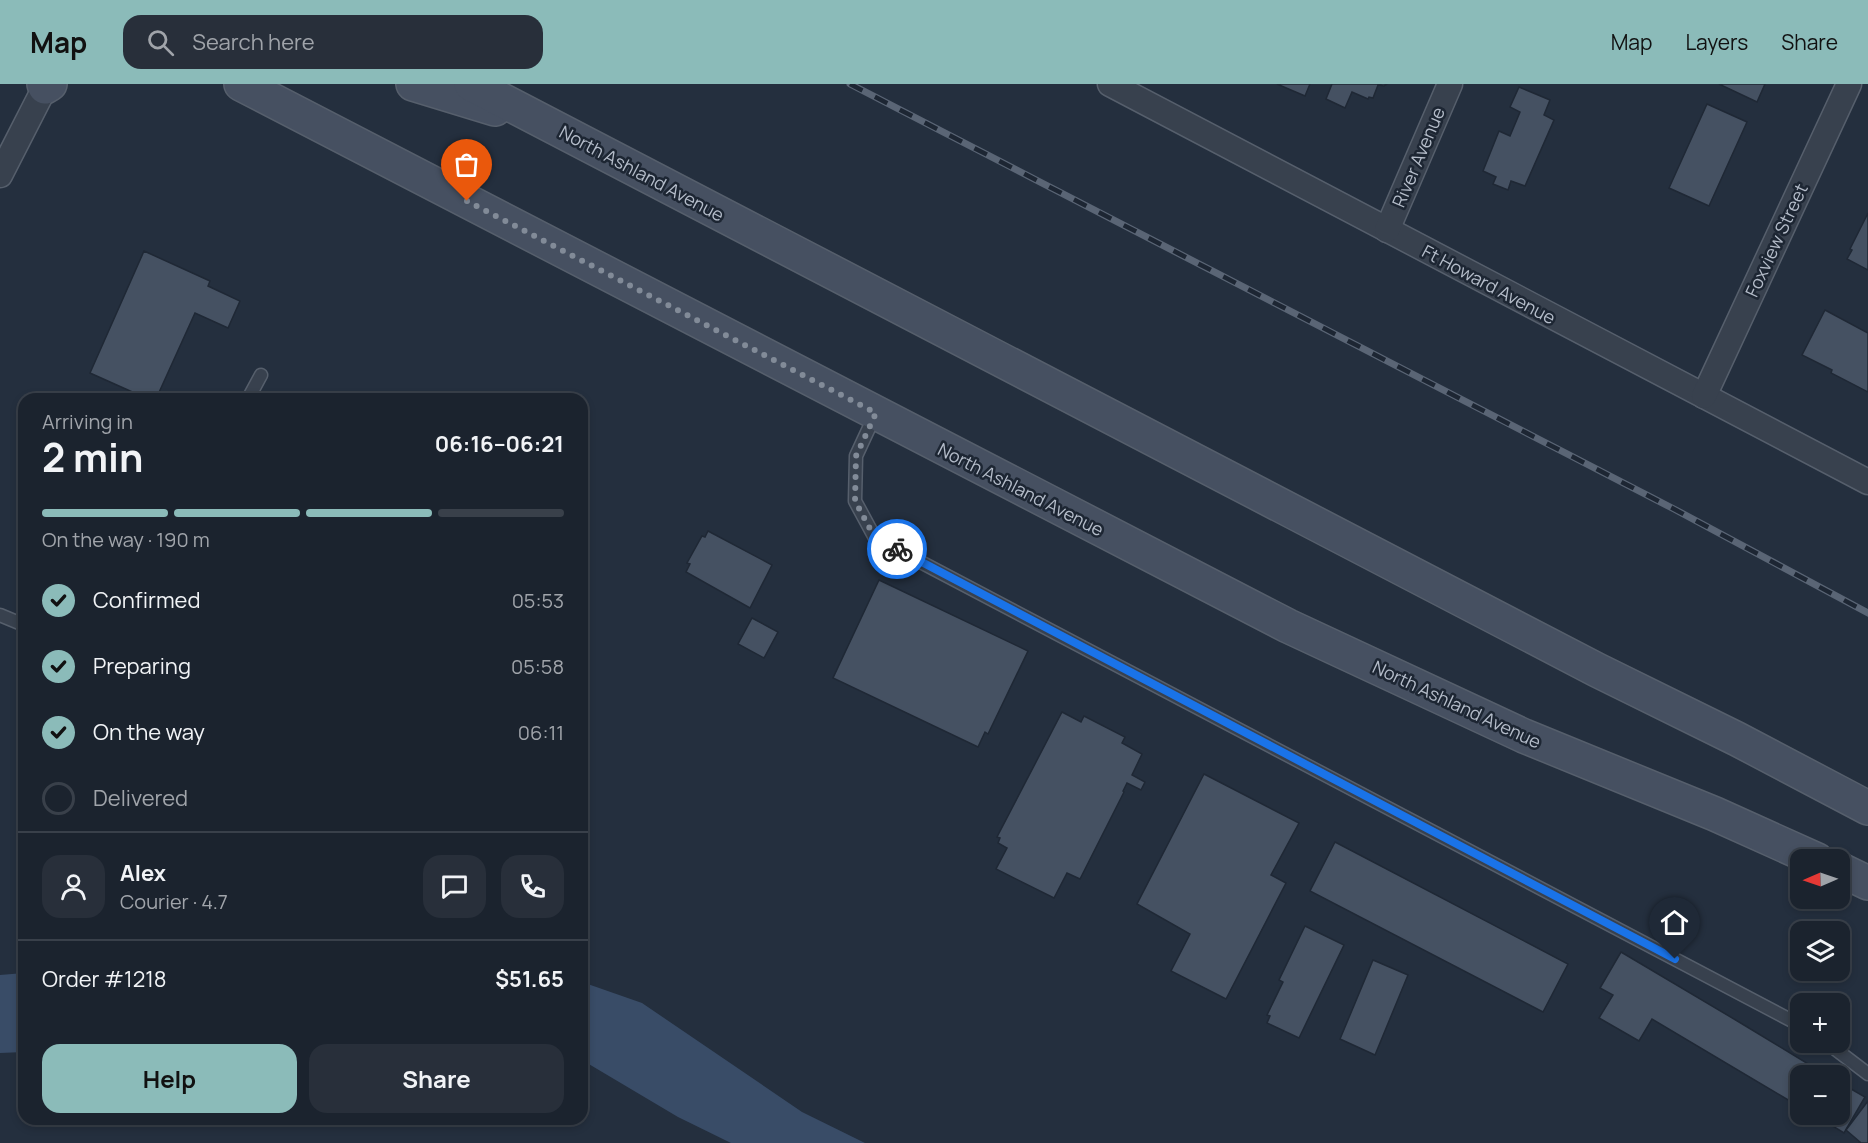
<!DOCTYPE html>
<meta charset="utf-8">
<style>
:root{--surface:#1b232e;--page:#282f3a;--text:#f1f3f6;--muted:#a0a4aa;--line:#39404a;--accent:#8bbbb9}
body{margin:0;font-family:Manrope,sans-serif;background:var(--page);color:var(--text);height:100vh;display:flex;flex-direction:column;font-size:22px;white-space:nowrap}
*{box-sizing:border-box;margin:0}
p{font-size:20px;color:var(--muted)}
.icon{flex:none;width:33px;height:33px;fill:none;stroke:currentColor;stroke-width:2;stroke-linecap:round;stroke-linejoin:round}
.map{position:relative;flex:1;overflow:hidden}
.side{position:absolute;left:18px;top:309px;width:570px;height:732px;display:flex;flex-direction:column;background:var(--surface);border-radius:18px;box-shadow:0 3px 9px #0003,0 0 0 2px var(--line)}
.side>*{flex:none}
.needle{width:39px;rotate:268deg}
.controls{position:absolute;left:1790px;top:765px;display:grid;gap:12px}
.controls a{display:grid;place-items:center;width:60px;height:60px;border-radius:12px;background:var(--surface);box-shadow:0 3px 9px #0003,0 0 0 2px var(--line);font-size:30px}
.pin{position:absolute;display:grid;place-items:center;width:51px;height:51px;color:#fff;margin:-62px -26px;border-radius:50% 50% 50% 0;rotate:-45deg;box-shadow:0 0 6px #0007}
.pin .icon{rotate:45deg}
.courier{position:absolute;display:grid;place-items:center;width:60px;height:60px;margin:-30px;border:4px solid #1a73e8;border-radius:50%;background:#fff;color:#222;box-shadow:0 2px 8px #0007}
.summary em{font-style:normal;font-weight:700}
.summary div{display:flex;flex-direction:column-reverse}
.summary{display:flex;align-items:center;justify-content:space-between;height:102px;padding:0 24px}
h1{font-size:39px;font-weight:700;line-height:45px}
.bar{display:grid;grid-template-columns:repeat(4,1fr);gap:9px 6px;align-content:center;height:72px;padding:0 24px}
.bar i{height:8px;border-radius:4px;background:var(--line)}
.bar .current{background:var(--accent)}
.bar p{grid-column:span 4}
.line{display:flex;align-items:center;gap:15px;padding:0 24px;border-top:2px solid var(--line)}
.line div{flex:1}
.round{display:grid;place-items:center;flex:none;width:63px;height:63px;border-radius:18px;background:var(--page)}
ol{padding:0 24px;list-style:none}
li{display:flex;align-items:center;gap:18px;height:66px}
li p{margin-inline-start:auto}
li .icon{padding:6px;border-radius:50%;background:var(--accent);color:#111;stroke-width:4}
li:last-child{color:var(--muted)}
li i{width:33px;height:33px;border:3px solid var(--line);border-radius:50%}
.primary-button{display:flex;gap:12px;margin-top:auto;padding:12px 24px}
.primary-button a{flex:1;height:69px;border-radius:18px;background:var(--accent);color:#111;font-size:24px;font-weight:700;line-height:69px;text-align:center}
.primary-button a+a{background:var(--page);color:var(--text)}
header{display:flex;align-items:center;gap:36px;box-sizing:border-box;height:84px;padding:0 30px;background:var(--accent);color:#111}
header strong{font-size:28px}
nav{display:flex;gap:33px;margin-inline-start:auto;font-size:21px}
.search{width:420px;height:54px;background:var(--page);display:flex;align-items:center;gap:15px;box-sizing:border-box;padding:0 21px;border-radius:18px;color:var(--muted);font-size:22px}
.map>svg:first-child{display:block}
</style>
<header>
<strong>Map</strong>
<div class="search"><svg class="icon" aria-label="search" viewBox="0 0 24 24"><circle cx="10" cy="10" r="6"/><path d="M15 15l6 6"/></svg>Search here</div>
<nav><a>Map</a><a>Layers</a><a>Share</a></nav>
</header>
<div class="map">
<svg width="1868" height="1059" viewBox="0 0 1868 1059">
<rect width="100%" height="100%" fill="#242f3e"/>
<!-- water -->
<g fill="#394c67">
<polygon points="24,889 24,968 0,969 0,891"/>
<polygon points="582,898 642,919 802,1028 865,1059 731,1059 678,1033 582,976"/>
</g>
<!-- building -->
<g fill="#455162" stroke="#1f2835" stroke-width="1.5">
<polygon points="1277,0 1310,0 1305,12"/>
<polygon points="1332,0 1387,0 1384,2 1378,1 1373,14 1369,13 1368,15 1352,8 1345,24 1326,15"/>
<polygon points="1719,0 1765,0 1757,18"/>
<polygon points="1519,3 1550,16 1544,31 1554,36 1525,102 1511,97 1508,106 1493,100 1496,93 1483,87 1499,47 1510,52 1520,28 1510,23"/>
<polygon points="1707,20 1747,38 1709,122 1669,104"/>
<polygon points="1868,129 1868,186 1847,175 1852,166 1850,165"/>
<polygon points="144,167 210,197 208,202 240,217 228,244 195,229 156,315 148,315 90,289"/>
<polygon points="1825,226 1868,249 1868,308 1831,289 1832,286 1802,271"/>
<polygon points="708,447 772,481 750,524 686,488 690,480 687,479 702,452 705,453"/>
<polygon points="879,496 1028,567 988,650 985,648 978,663 833,594"/>
<polygon points="752,534 778,548 764,574 738,560"/>
<polygon points="1062,628 1081,638 1084,632 1125,653 1122,659 1142,670 1132,691 1145,698 1141,706 1127,699 1123,707 1124,708 1080,795 1067,789 1054,814 996,785 1007,764 998,759 1000,754 997,753"/>
<polygon points="1204,690 1299,739 1271,791 1286,799 1226,915 1171,887 1190,850 1137,820"/>
<polygon points="1335,758 1568,880 1543,928 1310,807"/>
<polygon points="1305,842 1344,861 1299,954 1267,939 1270,932 1267,931 1283,898 1279,896"/>
<polygon points="1621,868 1739,938 1828,992 1800,992 1800,1023 1652,935 1639,957 1599,934 1613,911 1600,904"/>
<polygon points="1373,876 1408,891 1375,971 1340,955"/>
<polygon points="1839,998 1865,1013 1844,1049 1813,1030 1839,1030"/>
<polygon points="1868,1017 1868,1059 1859,1059 1860,1058 1846,1046"/>
</g>
<g fill="none" stroke-linecap="round" stroke-linejoin="round">
<defs>
<g id="lane">
<polyline points="248,315 261,291"/>
<polyline points="875,331 856,372 855,417 875,454 1800,941"/>
<polyline points="0,531 24,541"/>
<polyline points="1826,958 1868,990"/>
</g>
<g id="street">
<polyline points="1110,0 1868,398"/>
<polyline points="0,91 45,3"/>
<polyline points="1387,146 1450,0"/>
<polyline points="1704,312 1849,0"/>
</g>
<g id="secondary">
<polyline points="44,0 45,3 50,0"/>
<polyline points="241,0 1288,542 1524,652 1715,730 1817,776"/>
<polyline points="413,0 495,25"/>
<polyline points="471,0 1597,586 1737,655 1868,724"/>
<polyline points="1839,785 1868,799"/>
</g>
</defs>
<!-- lane casing -->
<use href="#lane" stroke="#565f6c" stroke-width="15"/>
<!-- street casing -->
<use href="#street" stroke="#565f6c" stroke-width="27"/>
<!-- secondary casing -->
<use href="#secondary" stroke="#565f6c" stroke-width="36"/>
<!-- lane -->
<use href="#lane" stroke="#38414e" stroke-width="12"/>
<!-- street -->
<use href="#street" stroke="#38414e" stroke-width="24"/>
<!-- secondary -->
<use href="#secondary" stroke="#465061" stroke-width="33"/>
<defs>
<polyline id="rail" points="850,0 1674,425 1868,529"/>
</defs>
<!-- rail casing -->
<use href="#rail" stroke="#5a6575" stroke-width="7"/>
<!-- rail -->
<use href="#rail" stroke="#1d2633" stroke-width="4.5" stroke-dasharray="14" stroke-linecap="butt"/>
</g>
<g fill="none" stroke-linecap="round" stroke-linejoin="round">
<!-- done -->
<polyline stroke="#828b98" stroke-width="6" stroke-dasharray="0 10.8" points="467,117 876,329 856,372 855,417 875,454 897,465"/>
<!-- route -->
<polyline stroke="#1a73e8" stroke-width="8" points="897,465 1675,875"/>
</g>
<g text-anchor="middle" dominant-baseline="central" stroke-width="5" stroke-linejoin="round" paint-order="stroke">
<!-- street labels -->
<g font-size="18" fill="#b4bcc9" stroke="#1d2633">
<text transform="translate(1418 73) rotate(-67)">River Avenue</text>
<text transform="translate(642 89) rotate(28)">North Ashland Avenue</text>
<text transform="translate(1776 156) rotate(-65)">Foxview Street</text>
<text transform="translate(1489 200) rotate(28)">Ft Howard Avenue</text>
<text transform="translate(1021 405) rotate(27)">North Ashland Avenue</text>
<text transform="translate(1457 620) rotate(25)">North Ashland Avenue</text>
</g>
</g>
</svg>
<div class="controls">
<a><svg class="needle" viewBox="-14 -14 28 28"><path d="M0-13l5 13h-10z" fill="#e53935"/><path d="M0 13l5-13h-10z" fill="#a0a4aa"/></svg></a>
<a><svg class="icon" aria-label="layers" viewBox="0 0 24 24"><path d="M12 4l9 5-9 5-9-5zM3 14l9 5 9-5"/></svg></a>
<a>+</a>
<a>−</a>
</div>
<div class="pin" style="left:467px;top:117px;background:#ea580c"><svg class="icon" aria-label="bag" viewBox="0 0 24 24"><path d="M5 8h14l-1 12H6zM9 8a3 3 0 0 1 6 0"/></svg></div>
<div class="pin" style="left:1675px;top:875px;background:#1f2937"><svg class="icon" aria-label="home" viewBox="0 0 24 24"><path d="M3 11l9-7 9 7M6 9v11h12V9"/></svg></div>
<div class="courier" style="left:897px;top:465px"><svg class="icon" aria-label="bike" viewBox="0 0 24 24"><circle cx="6" cy="16" r="4"/><circle cx="18" cy="16" r="4"/><path d="M6 16l4-8h5l3 8M10 8l3 8H6M13 5h3"/></svg></div>
<section class="side">
<div class="summary"><div><h1>2 min</h1><p>Arriving in</p></div><em>06:16–06:21</em></div>
<div class="bar"><i class="current"></i><i class="current"></i><i class="current"></i><i></i><p>On the way · 190 m</p></div>
<ol>
<li><svg class="icon" aria-label="check" viewBox="0 0 24 24"><path d="M5 12l5 5 9-10"/></svg>Confirmed<p>05:53</p></li>
<li><svg class="icon" aria-label="check" viewBox="0 0 24 24"><path d="M5 12l5 5 9-10"/></svg>Preparing<p>05:58</p></li>
<li><svg class="icon" aria-label="check" viewBox="0 0 24 24"><path d="M5 12l5 5 9-10"/></svg>On the way<p>06:11</p></li>
<li><i></i>Delivered</li>
</ol>
<div class="line" style="height:108px"><a class="round"><svg class="icon" aria-label="person" viewBox="0 0 24 24"><circle cx="12" cy="8" r="4"/><path d="M4 21q1-7 8-7t8 7"/></svg></a><div><b>Alex</b><p>Courier · 4.7</p></div><a class="round"><svg class="icon" aria-label="chat" viewBox="0 0 24 24"><path d="M4 5h16v11H9l-5 4z"/></svg></a><a class="round"><svg class="icon" aria-label="phone" viewBox="0 0 24 24"><path d="M5 4h4l2 5-3 2q2 4 5 5l2-3 5 2v4C11 20 4 13 5 4z"/></svg></a></div>
<div class="line" style="height:78px"><div>Order #1218</div><b>$51.65</b></div>
<div class="primary-button"><a>Help</a><a>Share</a></div>
</section>
</div>
